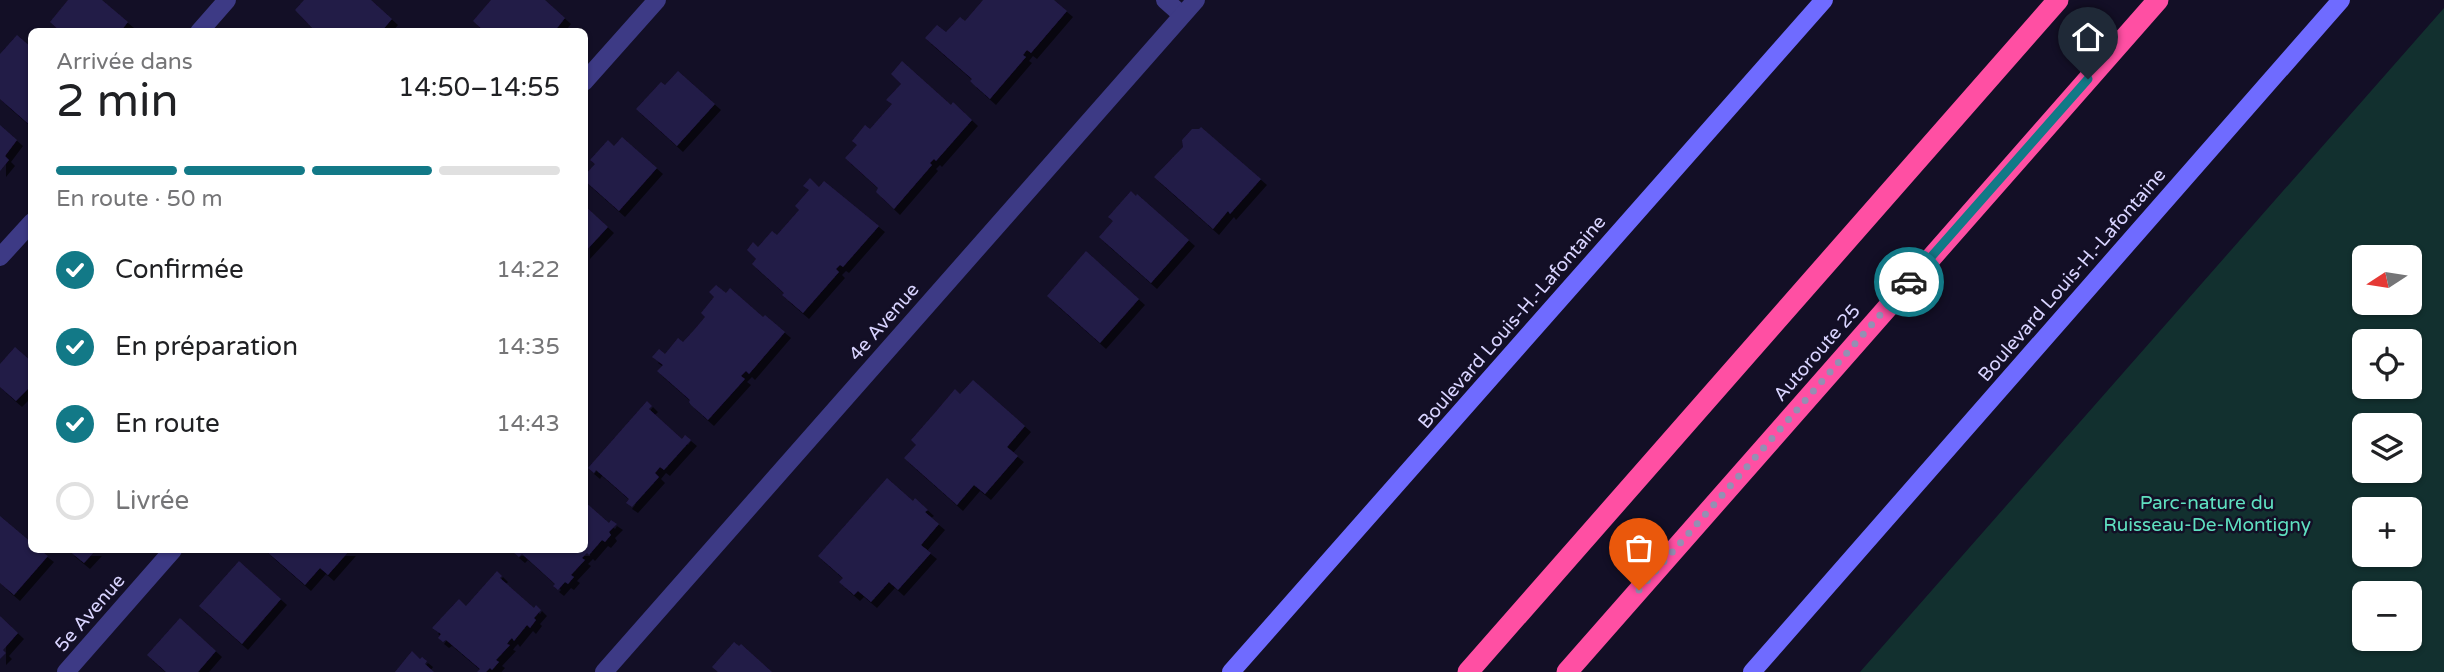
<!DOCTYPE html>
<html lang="fr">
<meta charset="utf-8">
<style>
:root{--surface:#fff;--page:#f6f6f6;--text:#202124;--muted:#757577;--line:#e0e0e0;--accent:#127987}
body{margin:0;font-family:"Varela Round",sans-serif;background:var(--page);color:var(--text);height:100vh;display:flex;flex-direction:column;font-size:26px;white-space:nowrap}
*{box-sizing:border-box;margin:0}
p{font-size:23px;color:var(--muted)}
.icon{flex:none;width:38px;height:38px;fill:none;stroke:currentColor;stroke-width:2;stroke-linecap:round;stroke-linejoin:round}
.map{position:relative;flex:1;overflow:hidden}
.sheet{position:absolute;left:28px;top:28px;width:560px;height:525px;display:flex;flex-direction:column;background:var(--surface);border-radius:10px;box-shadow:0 2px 5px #0004}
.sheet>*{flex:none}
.needle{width:46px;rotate:258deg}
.controls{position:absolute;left:2352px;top:245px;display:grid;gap:14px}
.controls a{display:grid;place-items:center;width:70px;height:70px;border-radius:10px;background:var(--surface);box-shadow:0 2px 5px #0004;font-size:35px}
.pin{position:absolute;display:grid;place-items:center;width:60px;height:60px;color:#fff;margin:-72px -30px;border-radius:50% 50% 50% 0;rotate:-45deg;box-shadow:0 0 7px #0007}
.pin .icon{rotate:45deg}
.courier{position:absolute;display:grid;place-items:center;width:70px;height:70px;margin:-35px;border:5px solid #127987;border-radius:50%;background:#fff;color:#222;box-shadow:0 2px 9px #0007}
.overview em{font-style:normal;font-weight:600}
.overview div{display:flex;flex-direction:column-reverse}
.overview{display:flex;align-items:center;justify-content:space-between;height:119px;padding:0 28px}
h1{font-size:46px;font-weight:600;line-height:52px}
.bar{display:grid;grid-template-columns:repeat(4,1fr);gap:10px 7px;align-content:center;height:84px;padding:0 28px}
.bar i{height:9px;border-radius:5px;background:var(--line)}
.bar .active{background:var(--accent)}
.bar p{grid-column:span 4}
ol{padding:0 28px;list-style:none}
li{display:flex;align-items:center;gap:21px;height:77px}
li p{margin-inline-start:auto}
li .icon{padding:7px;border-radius:50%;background:var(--accent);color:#fff;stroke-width:4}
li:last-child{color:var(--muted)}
li i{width:38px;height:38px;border:4px solid var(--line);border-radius:50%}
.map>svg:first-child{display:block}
</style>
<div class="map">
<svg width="2444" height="672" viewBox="0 0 2444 672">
<defs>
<filter id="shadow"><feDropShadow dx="6" dy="6" stdDeviation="0" flood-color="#0009"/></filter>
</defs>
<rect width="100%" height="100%" fill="#130f26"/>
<!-- green -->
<path fill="#12302f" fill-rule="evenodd" d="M2444,8v664h-584zM2364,257h46v46h-46zM2364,341h46v46h-46zM2364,425h46v46h-46zM2364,509h46v46h-46zM2364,593h46v46h-46z"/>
<!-- building -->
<g fill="#241b47" filter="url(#shadow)">
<polygon points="68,0 102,0 128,22 120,32 61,32 50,22"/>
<polygon points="304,0 371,0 392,19 381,32 376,32 372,28 368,32 316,32 295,10"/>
<polygon points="491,0 545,0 565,18 554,32 485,32 473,21"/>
<polygon points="983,0 1054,0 1067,11 1031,53 1027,50 1023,55 1026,57 990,99 973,84 970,81 972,79 925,38 937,25 946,32 960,17 965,21"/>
<polygon points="17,35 32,48 32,127 0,99 0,54"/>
<polygon points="902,61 951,105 953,102 972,120 936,161 934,159 930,163 932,165 894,209 876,192 878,188 845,158 857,145 852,141 865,125 870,129 892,104 886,100 901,84 891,74"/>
<polygon points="678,71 715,104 677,146 636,109 661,82 665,85"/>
<polygon points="0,125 17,140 5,156 9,160 0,171"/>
<polygon points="1201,127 1261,179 1230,214 1228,211 1213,229 1154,177 1183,147 1182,140 1192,129 1199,129"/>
<polygon points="622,137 657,168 619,211 584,180 584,176 595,164 590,160 608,140 614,146"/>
<polygon points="810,178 819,187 824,181 879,226 843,267 840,265 836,269 839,272 803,313 782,295 784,293 752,264 756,259 747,250 753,242 758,247 772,231 777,235 799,210 795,206 809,190 803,186"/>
<polygon points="1131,191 1136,196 1137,194 1189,240 1151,283 1099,237 1113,221 1108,217"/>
<polygon points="584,205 608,227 584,253"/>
<polygon points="1086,251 1139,299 1100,343 1047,296"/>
<polygon points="716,285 726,293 730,288 763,317 765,315 785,332 749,374 746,371 741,376 745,379 708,420 691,405 689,402 690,400 657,371 663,365 652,357 659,349 665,354 678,338 683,342 694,330 705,317 701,313 714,297 709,292"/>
<polygon points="15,347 32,362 32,385 16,401 0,387 0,364"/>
<polygon points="973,380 1025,426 1007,447 1018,456 985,494 974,485 957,505 904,458 916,445 911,440 933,415 955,389 960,394"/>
<polygon points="647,401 652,406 649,409 682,439 685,435 691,440 664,470 660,467 655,473 659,477 632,507 626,503 629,499 596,470 594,473 588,468"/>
<polygon points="887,478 913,501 915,498 928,510 925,512 939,524 921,545 931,553 898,590 889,582 871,602 858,591 854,595 839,582 843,578 818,556"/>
<polygon points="584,501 609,523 611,520 617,524 609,532 611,535 605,542 602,540 589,555 587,553 582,558 585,560 571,575 574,577 568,584 565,582 558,590 553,586 555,584 522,554 519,557 513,552 515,550 584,550"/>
<polygon points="0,516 32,543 32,550 40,550 48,556 14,595 0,583"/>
<polygon points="68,550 96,550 84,563"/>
<polygon points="265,550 350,550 328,575 320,568 305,585"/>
<polygon points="239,561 281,599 242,644 199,606"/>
<polygon points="497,571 502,576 500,578 534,608 536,605 541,610 534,618 536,620 530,628 527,625 514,641 512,638 509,641 507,644 510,645 496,660 499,662 492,670 490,668 486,672 477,672 480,669 446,640 443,642 438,638 441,634 432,628 459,599 466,606"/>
<polygon points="0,616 18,633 3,650 6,653 0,659"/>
<polygon points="180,618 216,651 198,672 166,672 147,655"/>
<polygon points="734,642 739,646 741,644 772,672 718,672 712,667"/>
<polygon points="412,651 420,659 422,657 427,661 425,664 434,672 395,672"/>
</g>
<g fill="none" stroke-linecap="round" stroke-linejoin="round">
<!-- street -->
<g stroke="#3d3a85" stroke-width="18">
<polyline points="1165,0 1182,15"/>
<polyline points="199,32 227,0"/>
<polyline points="584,82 657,0"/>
<polyline points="0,257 32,222"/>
<polyline points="66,672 173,550"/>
<polyline points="604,672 1196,0"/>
</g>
<!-- secondary -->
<g stroke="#6f6bff" stroke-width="18">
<polyline points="1231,672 1824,0"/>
<polyline points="1752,672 2341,0"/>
</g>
<!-- highway -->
<g stroke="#ff4fa3" stroke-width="21">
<polyline points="1468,672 2058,0"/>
<polyline points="1567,672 2158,0"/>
</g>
</g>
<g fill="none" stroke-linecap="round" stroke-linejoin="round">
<!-- done -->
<polyline stroke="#948fb3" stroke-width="7" stroke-dasharray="0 12.6" points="1639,590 1909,282"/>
<!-- route -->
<polyline stroke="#127987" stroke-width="9" points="1909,282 2088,79"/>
</g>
<g text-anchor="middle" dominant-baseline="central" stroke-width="5" stroke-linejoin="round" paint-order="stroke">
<!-- street labels -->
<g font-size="19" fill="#d9d4ff" stroke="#130f26">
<text transform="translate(2072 275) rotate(-49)">Boulevard Louis-H.-Lafontaine</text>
<text transform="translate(884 322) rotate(-49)">4e Avenue</text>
<text transform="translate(1512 322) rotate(-49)">Boulevard Louis-H.-Lafontaine</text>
<text transform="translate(1817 353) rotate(-49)">Autoroute 25</text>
<text transform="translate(90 613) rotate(-49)">5e Avenue</text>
</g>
<!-- park labels -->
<g font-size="19" fill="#5fe0c0" stroke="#130f26">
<text x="2207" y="503">Parc-nature du<tspan x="2207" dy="22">Ruisseau-De-Montigny</tspan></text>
</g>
</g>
</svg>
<div class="controls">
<a><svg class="needle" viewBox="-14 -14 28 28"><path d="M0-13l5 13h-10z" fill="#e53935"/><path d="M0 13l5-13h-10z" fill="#757577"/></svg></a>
<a><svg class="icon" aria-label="locate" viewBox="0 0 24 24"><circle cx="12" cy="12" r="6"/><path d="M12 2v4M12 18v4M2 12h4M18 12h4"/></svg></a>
<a><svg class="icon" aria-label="layers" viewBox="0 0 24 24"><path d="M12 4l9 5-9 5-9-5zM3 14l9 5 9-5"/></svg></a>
<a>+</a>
<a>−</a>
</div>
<div class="pin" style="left:1639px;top:590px;background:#ea580c"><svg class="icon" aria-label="bag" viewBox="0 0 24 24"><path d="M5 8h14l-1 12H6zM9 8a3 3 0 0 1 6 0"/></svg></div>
<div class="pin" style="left:2088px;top:79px;background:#1f2937"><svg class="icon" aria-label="home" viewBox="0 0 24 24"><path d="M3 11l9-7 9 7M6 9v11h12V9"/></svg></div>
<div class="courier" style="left:1909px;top:282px"><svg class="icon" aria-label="car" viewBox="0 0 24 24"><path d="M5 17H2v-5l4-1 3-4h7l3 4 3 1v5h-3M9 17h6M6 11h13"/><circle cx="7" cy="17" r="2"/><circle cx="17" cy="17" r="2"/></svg></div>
<section class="sheet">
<div class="overview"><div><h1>2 min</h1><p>Arrivée dans</p></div><em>14:50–14:55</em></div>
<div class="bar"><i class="active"></i><i class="active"></i><i class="active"></i><i></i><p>En route · 50 m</p></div>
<ol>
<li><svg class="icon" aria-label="check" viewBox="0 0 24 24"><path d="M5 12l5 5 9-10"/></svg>Confirmée<p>14:22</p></li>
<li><svg class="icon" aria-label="check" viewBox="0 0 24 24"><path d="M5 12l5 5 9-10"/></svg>En préparation<p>14:35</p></li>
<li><svg class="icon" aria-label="check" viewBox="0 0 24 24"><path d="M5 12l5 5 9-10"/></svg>En route<p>14:43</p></li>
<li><i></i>Livrée</li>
</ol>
</section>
</div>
